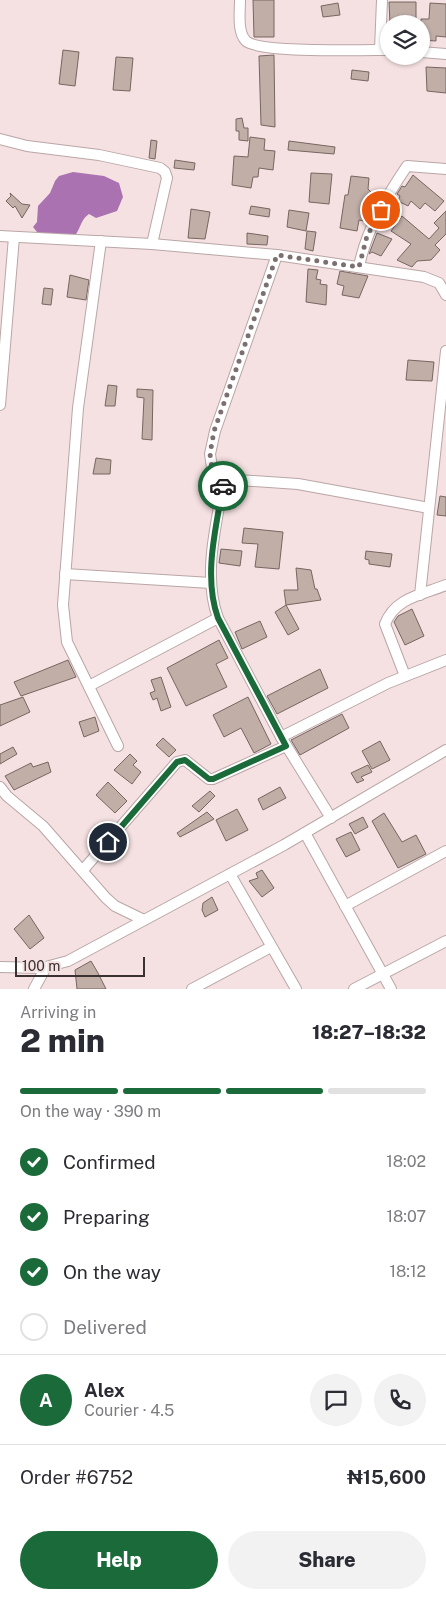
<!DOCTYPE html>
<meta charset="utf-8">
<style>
:root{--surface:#fff;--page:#f2f2f3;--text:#2b2b33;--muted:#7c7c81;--line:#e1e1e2;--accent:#1b6a3a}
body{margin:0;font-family:"Public Sans",sans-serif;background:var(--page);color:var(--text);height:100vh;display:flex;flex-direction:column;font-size:19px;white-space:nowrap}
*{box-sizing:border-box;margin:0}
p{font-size:16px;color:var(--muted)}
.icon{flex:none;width:28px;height:28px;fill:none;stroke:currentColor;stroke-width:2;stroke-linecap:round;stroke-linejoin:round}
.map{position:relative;height:989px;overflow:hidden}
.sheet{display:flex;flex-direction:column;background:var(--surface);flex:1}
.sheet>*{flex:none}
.buttons{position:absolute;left:380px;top:15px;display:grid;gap:10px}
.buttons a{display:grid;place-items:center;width:50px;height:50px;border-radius:50%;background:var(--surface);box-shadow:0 1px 4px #0004;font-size:25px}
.scale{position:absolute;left:15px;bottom:12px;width:130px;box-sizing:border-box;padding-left:5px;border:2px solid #393132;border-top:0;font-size:14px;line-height:18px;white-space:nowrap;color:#393132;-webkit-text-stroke:4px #f6e1e2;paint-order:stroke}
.pin{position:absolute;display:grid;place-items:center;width:42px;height:42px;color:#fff;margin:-21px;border:2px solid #fff;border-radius:50%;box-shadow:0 1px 5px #0007}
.courier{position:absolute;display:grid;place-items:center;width:50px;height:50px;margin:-25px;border:4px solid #1b6a3a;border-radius:50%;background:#fff;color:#222;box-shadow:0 1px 6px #0007}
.overview em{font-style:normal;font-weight:800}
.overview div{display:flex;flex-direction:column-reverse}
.overview{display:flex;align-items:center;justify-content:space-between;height:85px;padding:0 20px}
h1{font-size:32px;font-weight:800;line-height:38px}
.bar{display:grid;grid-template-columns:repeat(4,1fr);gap:8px 5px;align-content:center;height:60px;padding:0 20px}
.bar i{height:6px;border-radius:4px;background:var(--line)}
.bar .selected{background:var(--accent)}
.bar p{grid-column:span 4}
.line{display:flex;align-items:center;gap:12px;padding:0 20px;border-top:1px solid var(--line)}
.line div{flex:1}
.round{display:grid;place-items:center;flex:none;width:52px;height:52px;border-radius:26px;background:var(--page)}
ol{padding:0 20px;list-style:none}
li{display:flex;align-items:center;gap:15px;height:55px}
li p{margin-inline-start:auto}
li .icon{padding:5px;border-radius:50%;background:var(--accent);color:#fff;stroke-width:4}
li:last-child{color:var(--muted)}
li i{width:28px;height:28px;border:2px solid var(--line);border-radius:50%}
.action{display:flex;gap:10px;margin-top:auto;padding:10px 20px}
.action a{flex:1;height:58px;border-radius:30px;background:var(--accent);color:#fff;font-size:20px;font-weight:800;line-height:58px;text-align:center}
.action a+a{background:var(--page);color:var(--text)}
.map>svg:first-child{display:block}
</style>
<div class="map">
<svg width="446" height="989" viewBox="0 0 446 989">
<rect width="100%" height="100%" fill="#f6e1e2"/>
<!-- water -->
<path fill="#ab72b2" d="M73,172l31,4 15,7 4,14 -6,14 -21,7 -7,-4c-11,7 -7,21 -25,31l-23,-8 -8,-10 4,-5 1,-16 12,-13 5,-12 4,-5z"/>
<!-- building -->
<g fill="#c0aea7" stroke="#766660">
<polygon points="253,0 274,0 274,37 254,37"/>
<polygon points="389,2 416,2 416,24 390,24"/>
<polygon points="338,3 340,15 323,17 321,6"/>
<polygon points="430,3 446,4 446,37 436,36 436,41 421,40 421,19 429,19"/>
<polygon points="63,50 79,52 75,86 59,84"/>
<polygon points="274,55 275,127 261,125 259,56"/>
<polygon points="116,57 133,58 130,91 113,90"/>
<polygon points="426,67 446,68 446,93 427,91"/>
<polygon points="352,70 369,72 368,81 351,79"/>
<polygon points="242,118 244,128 248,128 248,141 239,140 239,131 236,131 236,119"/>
<polygon points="250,137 265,139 264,150 275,151 273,170 259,168 258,177 253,177 251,188 232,185 234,156 248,157"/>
<polygon points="151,140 157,141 155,159 149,158"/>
<polygon points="289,141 335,147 334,154 288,150"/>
<polygon points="175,160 195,163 194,170 174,168"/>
<polygon points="311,173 332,174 329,204 309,202"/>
<polygon points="413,175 444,201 435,211 425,203 420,209 411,201 408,206 398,201 400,196 397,194 402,186 405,187"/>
<polygon points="351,176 369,178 368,189 371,192 370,200 367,199 364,221 359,220 357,231 340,228 345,195 348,195"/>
<polygon points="10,193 22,204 30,205 22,218 15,206 13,208 6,201 11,196"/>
<polygon points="251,206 270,209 269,217 249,214"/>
<polygon points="191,209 210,212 205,239 188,238"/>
<polygon points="289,210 309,213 306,231 287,227"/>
<polygon points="446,211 446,234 435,245 440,250 431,260 417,261 412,267 397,260 411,244 391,231 402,216 429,239 439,228 434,223"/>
<polygon points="307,231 316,232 313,251 305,249"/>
<polygon points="247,233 268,236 267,245 247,244"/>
<polygon points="377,233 392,239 381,256 372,252 369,254"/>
<polygon points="308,269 318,270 316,279 321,280 320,284 327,285 326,305 306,302"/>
<polygon points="340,271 368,276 359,298 342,295 344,286 337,284"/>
<polygon points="70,275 89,280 86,300 67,297"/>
<polygon points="44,288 53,289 51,305 42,304"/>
<polygon points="408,360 434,362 432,381 406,380"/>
<polygon points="108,385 117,386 115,406 105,406"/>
<polygon points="137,389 153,390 152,440 142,439 144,398 137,397"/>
<polygon points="96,458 111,460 110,474 93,474"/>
<polygon points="440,496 446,497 446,516 437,515"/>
<polygon points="244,528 283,532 279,569 255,567 258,544 242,543"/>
<polygon points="221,549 242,551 240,566 219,563"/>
<polygon points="366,551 392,554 390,567 369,564 369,560 365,559"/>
<polygon points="296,568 311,570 315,589 317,589 321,600 286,605 299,629 288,635 275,612 286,605 284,590 298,590"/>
<polygon points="412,609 424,636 405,645 394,622 398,616"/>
<polygon points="260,621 267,637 242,649 235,632"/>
<polygon points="219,640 228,658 216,664 227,687 186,706 167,668"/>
<polygon points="68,660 76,677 21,696 14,682"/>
<polygon points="320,669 328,688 277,714 267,696"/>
<polygon points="161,677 171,707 161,711 157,698 153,700 150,693 155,691 151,680"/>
<polygon points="23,697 30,712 0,726 0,705"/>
<polygon points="248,697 271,744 254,753 241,728 224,737 213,715"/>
<polygon points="342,714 349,728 300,755 291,740"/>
<polygon points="95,717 99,731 84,737 79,722"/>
<polygon points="163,738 176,750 169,757 156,745"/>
<polygon points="380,741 390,760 372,769 362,751"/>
<polygon points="13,747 17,754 0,764 0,754"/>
<polygon points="130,754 137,761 133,765 141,772 132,784 114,770"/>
<polygon points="48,762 51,772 14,790 5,776 31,763 33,767"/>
<polygon points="368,765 372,772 361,777 364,780 357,783 351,773"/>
<polygon points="108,782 127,801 115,813 96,795"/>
<polygon points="280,787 286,798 263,810 258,799"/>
<polygon points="210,791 215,796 199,812 192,806"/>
<polygon points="237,809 248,830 226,841 216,820"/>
<polygon points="207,812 214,819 180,837 177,833"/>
<polygon points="384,813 402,842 416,835 426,854 398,868 372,821"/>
<polygon points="363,817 368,827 355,834 349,824"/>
<polygon points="351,832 360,850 346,857 336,839"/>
<polygon points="262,870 274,888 262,897 249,881 258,878 256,873"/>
<polygon points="212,897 218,910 205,917 202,910 203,903"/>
<polygon points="29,915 44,938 30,949 14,929"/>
<polygon points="91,961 98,973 106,989 77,989 75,970"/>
</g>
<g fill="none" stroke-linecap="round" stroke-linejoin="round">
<defs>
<g id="street">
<path d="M240,0c0,12 -3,32 6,41 12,12 120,9 143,9"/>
<polyline points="380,50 382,0"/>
<polyline points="421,52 446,54"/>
<polyline points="0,139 27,146 99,155 160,168 165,172 167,178 152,244"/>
<polyline points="0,236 152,244 277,255 424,277 439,283 446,295"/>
<polyline points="101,241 78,408 63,605 67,642 118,746"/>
<polyline points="277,255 215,431 210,454 212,468 224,479 298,484 429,508"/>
<path d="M359,267c7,-37 27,-70 48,-101l39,3"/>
<polyline points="0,405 14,237"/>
<path d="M224,479c-7,44 -22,95 -6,139l63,119 50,81"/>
<polyline points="65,574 211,583"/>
<polyline points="420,595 446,351"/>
<path d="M405,676l-20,-52c10,-26 36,-29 61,-39"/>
<polyline points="89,686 218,618"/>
<polyline points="281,737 388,683 446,660"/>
<polyline points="0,787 7,796 43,826 106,898 115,906 144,920"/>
<polyline points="305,833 391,989"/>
<polyline points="83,870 177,762 185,760 209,779 213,779 286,746"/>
<polyline points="230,874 296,989"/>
<polyline points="345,906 446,851"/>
<polyline points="0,967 42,968 68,961 284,845 446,750"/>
<polyline points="34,989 46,967"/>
<polyline points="192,989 271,947"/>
<polyline points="354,989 446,941"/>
</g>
</defs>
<!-- street casing -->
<use href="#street" stroke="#b9a6a6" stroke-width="12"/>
<!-- street -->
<use href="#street" stroke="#fff" stroke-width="10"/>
</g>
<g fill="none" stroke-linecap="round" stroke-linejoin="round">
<!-- done -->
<polyline stroke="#7b6f70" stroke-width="5" stroke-dasharray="0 9" points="223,486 224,479 212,468 210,454 214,431 277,255 359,267 367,236 381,210"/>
<!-- route -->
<path stroke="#1b6a3a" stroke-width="6" d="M108,842l69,-80 8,-2 24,19h4l73,-33 -68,-128c-15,-42 -2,-90 5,-132"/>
</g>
</svg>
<div class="buttons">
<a><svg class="icon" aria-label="layers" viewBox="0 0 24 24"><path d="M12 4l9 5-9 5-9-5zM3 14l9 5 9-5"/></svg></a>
</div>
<div class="scale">100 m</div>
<div class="pin" style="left:381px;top:210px;background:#ea580c"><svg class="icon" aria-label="bag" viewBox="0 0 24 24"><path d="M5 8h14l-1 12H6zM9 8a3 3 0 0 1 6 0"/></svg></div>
<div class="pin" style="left:108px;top:842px;background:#1f2937"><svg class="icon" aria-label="home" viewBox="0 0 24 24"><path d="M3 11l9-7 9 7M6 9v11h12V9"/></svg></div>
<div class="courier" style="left:223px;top:486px"><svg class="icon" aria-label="car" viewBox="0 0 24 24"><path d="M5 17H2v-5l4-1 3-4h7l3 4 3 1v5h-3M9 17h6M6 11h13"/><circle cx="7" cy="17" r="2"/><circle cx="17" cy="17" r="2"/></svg></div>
</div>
<section class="sheet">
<div class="overview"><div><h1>2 min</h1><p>Arriving in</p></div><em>18:27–18:32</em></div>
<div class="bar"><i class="selected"></i><i class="selected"></i><i class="selected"></i><i></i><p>On the way · 390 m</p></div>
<ol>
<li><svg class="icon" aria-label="check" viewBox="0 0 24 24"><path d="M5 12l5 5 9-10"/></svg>Confirmed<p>18:02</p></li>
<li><svg class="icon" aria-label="check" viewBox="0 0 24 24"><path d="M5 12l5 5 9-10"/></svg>Preparing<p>18:07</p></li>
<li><svg class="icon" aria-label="check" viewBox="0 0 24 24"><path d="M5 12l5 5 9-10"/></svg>On the way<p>18:12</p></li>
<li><i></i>Delivered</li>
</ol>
<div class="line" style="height:90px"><b class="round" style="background:var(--accent);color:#fff">A</b><div><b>Alex</b><p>Courier · 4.5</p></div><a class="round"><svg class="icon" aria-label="chat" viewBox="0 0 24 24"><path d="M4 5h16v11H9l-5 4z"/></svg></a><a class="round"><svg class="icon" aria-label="phone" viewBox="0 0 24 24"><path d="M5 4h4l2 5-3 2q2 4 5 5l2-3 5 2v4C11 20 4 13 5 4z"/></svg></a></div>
<div class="line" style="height:65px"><div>Order #6752</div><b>₦15,600</b></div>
<div class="action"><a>Help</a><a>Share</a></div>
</section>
